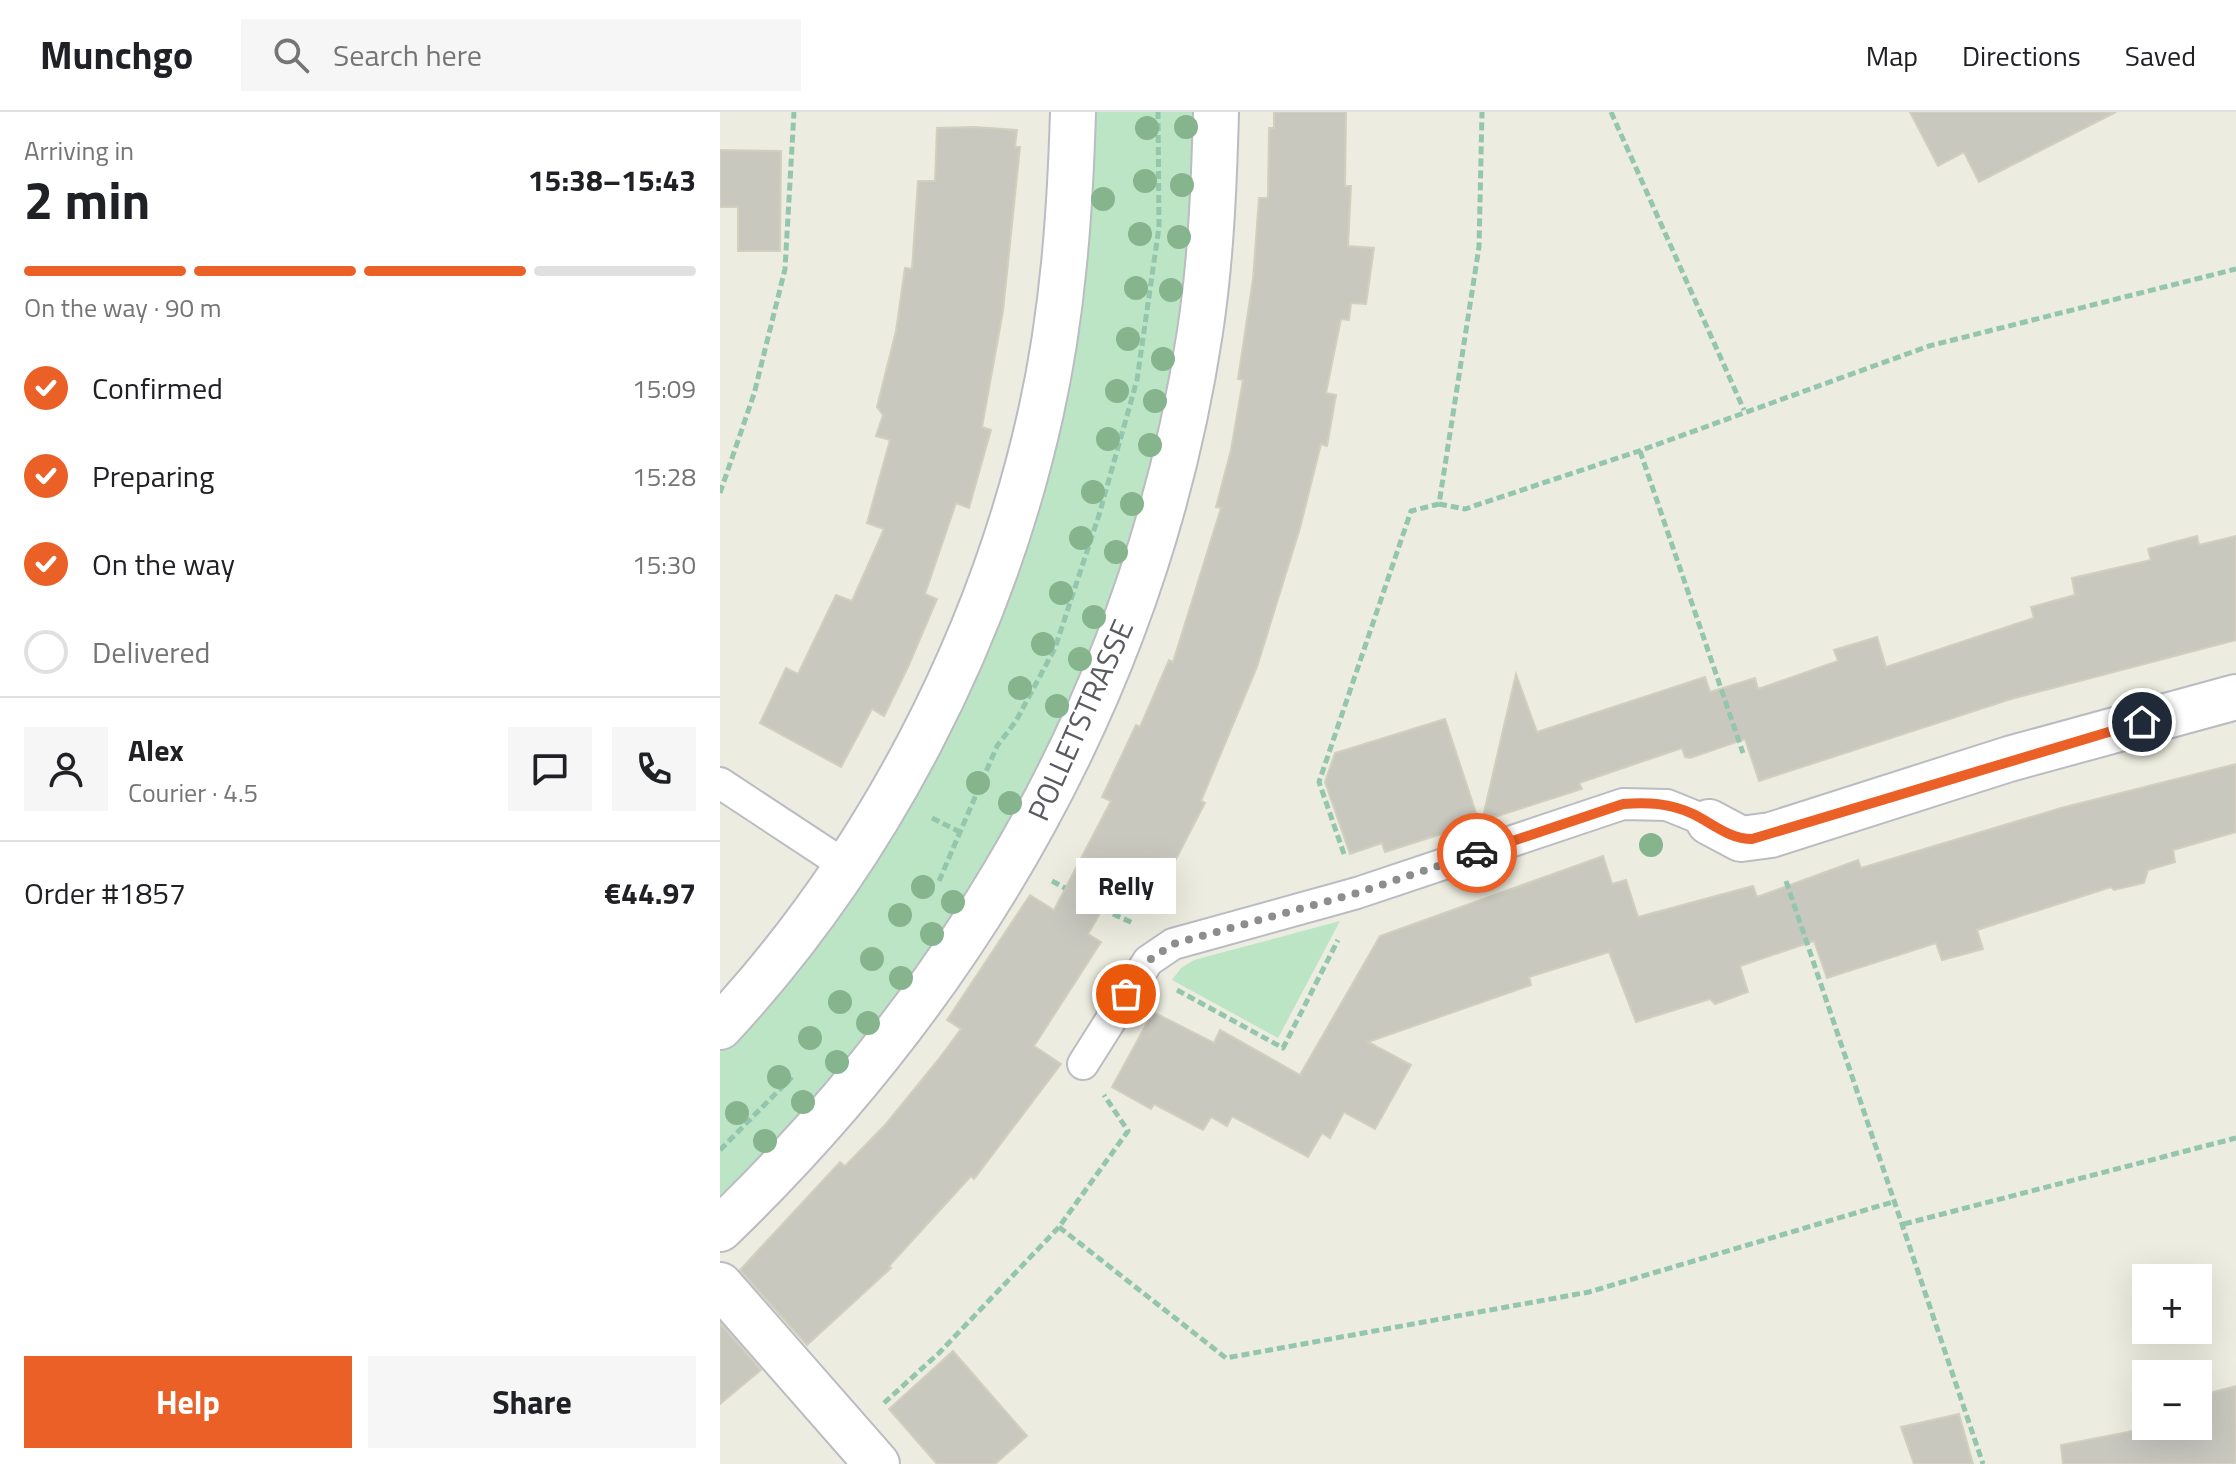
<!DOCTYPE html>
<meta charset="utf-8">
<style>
:root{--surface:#fff;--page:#f6f6f6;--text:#202124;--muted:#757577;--line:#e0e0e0;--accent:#eb6027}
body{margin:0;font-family:"Titillium Web",sans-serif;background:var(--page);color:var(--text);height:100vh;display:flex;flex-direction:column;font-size:30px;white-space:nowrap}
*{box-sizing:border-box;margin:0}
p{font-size:26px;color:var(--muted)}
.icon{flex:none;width:44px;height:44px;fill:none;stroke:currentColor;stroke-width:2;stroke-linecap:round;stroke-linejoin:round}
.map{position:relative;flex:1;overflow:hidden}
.sheet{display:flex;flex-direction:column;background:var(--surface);width:720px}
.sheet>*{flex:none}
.controls{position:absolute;left:1412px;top:1152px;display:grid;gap:16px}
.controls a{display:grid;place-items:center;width:80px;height:80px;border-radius:0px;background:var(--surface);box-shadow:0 8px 32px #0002;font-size:40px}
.pin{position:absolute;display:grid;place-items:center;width:68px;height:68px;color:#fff;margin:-34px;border:4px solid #fff;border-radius:50%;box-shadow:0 2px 8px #0007}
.courier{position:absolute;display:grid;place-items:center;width:80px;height:80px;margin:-40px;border:6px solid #eb6027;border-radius:50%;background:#fff;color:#222;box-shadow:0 2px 10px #0007}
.bubble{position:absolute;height:56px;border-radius:0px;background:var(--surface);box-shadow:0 8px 32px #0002;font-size:26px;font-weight:700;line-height:56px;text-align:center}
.overview em{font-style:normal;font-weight:700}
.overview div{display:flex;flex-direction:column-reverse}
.overview{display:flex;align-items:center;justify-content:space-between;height:136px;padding:0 24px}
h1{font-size:52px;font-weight:700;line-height:60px}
.bar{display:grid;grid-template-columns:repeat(4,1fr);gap:12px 8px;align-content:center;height:96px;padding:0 24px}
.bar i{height:10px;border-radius:6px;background:var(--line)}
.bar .current{background:var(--accent)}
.bar p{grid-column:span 4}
.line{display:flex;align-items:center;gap:20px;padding:0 24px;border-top:2px solid var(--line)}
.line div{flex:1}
.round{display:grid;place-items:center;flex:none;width:84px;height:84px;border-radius:0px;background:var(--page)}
ol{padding:0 24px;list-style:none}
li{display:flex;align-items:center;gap:24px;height:88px}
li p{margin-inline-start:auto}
li .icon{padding:8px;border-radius:50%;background:var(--accent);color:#fff;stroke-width:4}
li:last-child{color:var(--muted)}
li i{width:44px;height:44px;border:4px solid var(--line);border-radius:50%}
.action{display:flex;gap:16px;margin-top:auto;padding:16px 24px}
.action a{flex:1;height:92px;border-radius:0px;background:var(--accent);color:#fff;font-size:32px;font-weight:700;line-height:92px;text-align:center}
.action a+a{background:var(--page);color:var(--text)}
header{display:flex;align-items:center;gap:48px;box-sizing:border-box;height:112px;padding:0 40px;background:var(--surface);border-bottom:2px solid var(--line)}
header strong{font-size:38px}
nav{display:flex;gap:44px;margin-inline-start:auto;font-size:28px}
.search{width:560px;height:72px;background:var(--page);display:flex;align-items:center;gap:20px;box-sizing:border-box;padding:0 28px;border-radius:0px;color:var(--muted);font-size:30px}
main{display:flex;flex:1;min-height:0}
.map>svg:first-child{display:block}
</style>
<header>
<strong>Munchgo</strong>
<div class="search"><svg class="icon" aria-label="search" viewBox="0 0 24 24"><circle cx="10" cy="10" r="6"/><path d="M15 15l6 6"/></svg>Search here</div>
<nav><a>Map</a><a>Directions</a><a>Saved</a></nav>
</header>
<main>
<section class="sheet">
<div class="overview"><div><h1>2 min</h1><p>Arriving in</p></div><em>15:38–15:43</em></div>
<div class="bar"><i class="current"></i><i class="current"></i><i class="current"></i><i></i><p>On the way · 90 m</p></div>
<ol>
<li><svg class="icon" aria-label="check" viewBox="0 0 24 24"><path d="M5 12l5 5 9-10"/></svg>Confirmed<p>15:09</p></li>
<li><svg class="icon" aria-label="check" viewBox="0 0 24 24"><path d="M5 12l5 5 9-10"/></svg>Preparing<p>15:28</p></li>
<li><svg class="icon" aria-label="check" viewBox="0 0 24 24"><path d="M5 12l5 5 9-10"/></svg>On the way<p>15:30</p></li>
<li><i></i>Delivered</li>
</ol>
<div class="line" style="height:144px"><a class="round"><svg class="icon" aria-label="person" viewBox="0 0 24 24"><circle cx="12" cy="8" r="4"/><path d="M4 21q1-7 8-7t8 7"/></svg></a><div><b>Alex</b><p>Courier · 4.5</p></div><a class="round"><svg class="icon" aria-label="chat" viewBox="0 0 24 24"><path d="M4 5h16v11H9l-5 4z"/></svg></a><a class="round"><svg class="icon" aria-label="phone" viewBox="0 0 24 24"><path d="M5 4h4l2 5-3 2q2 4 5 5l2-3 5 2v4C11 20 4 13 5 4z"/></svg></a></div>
<div class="line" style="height:104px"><div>Order #1857</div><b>€44.97</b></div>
<div class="action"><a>Help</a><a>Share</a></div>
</section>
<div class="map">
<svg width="1516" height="1352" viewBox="0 0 1516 1352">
<rect width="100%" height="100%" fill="#ecece0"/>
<!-- green -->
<g fill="#bbe5c4">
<polygon points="370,0 480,0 474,132 434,366 400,477 306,695 165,913 0,1092 0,940 41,894 250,567"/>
<polygon points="620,809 558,926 452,868 461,856 474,848"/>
</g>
<!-- building -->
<g fill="#c9c8bf" stroke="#d1cfbe" stroke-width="2">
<polygon points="554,0 626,0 625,74 631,74 628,134 654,136 646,192 631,191 629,208 621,207 606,281 616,283 607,334 601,332 580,416 537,555 481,689 485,691 441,776 405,758 368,822 381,830 314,934 341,952 254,1067 251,1064 169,1154 171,1156 87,1233 20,1158 120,1050 125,1054 166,1012 218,948 241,917 227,908 310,783 334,798 391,689 382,685 416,613 420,615 449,548 453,550 501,396 496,395 511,338 523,268 518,267 533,167 539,86 548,86 549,16 554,16"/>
<polygon points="1190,0 1396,0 1259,70 1244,40 1218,54"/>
<polygon points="255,15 297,18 295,35 300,35 283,199 262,315 271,318 249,396 236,391 205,482 217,487 188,555 164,604 152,597 121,655 40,611 66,556 78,562 116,483 132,489 164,417 147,411 170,328 156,324 163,303 157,295 176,219 185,156 192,157 198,69 215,69 217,16"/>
<polygon points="0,38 61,39 60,139 18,139 18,95 0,95"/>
<polygon points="1477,424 1479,433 1516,424 1516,528 1291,587 1039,669 1025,627 970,646 965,645 962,636 859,671 862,677 762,709 796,562 817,620 985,565 990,580 1035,566 1038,577 1118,549 1114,538 1157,525 1166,555 1314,506 1311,495 1355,483 1352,466 1431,448 1428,437"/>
<polygon points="725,607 759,710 665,740 662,731 630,742 605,670 615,641"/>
<polygon points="1516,652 1516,720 1453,738 1455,750 1428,758 1424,771 1394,778 1391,775 1257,818 1263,837 1222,848 1216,831 1107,866 1094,829 1020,854 1028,880 995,892 990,887 916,910 889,840 809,865 811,873 648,930 691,953 655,1017 624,1000 610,1026 602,1021 588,1045 512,1004 507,1014 491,1005 483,1018 434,992 431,997 392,975 433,900 494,931 500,918 580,963 660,824 883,744 892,772 906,768 918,805 1033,774 1037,785 1138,748 1141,756 1341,696"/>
<polygon points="0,1211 41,1258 0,1292"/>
<polygon points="233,1239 307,1324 275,1352 217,1352 169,1297"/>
<polygon points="1516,1274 1516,1352 1343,1352 1341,1333 1418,1318 1414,1300 1426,1297 1426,1314 1478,1314 1478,1284"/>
<polygon points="1239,1302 1253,1352 1194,1352 1181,1315"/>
</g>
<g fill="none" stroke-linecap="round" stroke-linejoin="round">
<defs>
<g id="lane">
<polyline points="0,671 126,754"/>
<polyline points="363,952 428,849 453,832 637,781 903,692 947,693 989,710"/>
</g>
<g id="street">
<polyline points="989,710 1021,727 1051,723 1289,647 1516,585"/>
<path d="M0,915c157,-169 271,-389 321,-615 22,-99 29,-199 32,-300"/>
<path d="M0,1117c253,-244 427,-547 480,-897 11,-73 14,-146 16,-220"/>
<polyline points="0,1173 157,1352"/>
</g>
</defs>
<!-- lane casing -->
<use href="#lane" stroke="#bbbcc2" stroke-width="34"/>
<!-- street casing -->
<use href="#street" stroke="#bbbcc2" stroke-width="48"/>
<!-- path -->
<g stroke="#94c6ad" stroke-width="5" stroke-dasharray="8 4" stroke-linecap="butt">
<polyline points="891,0 1024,298"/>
<polyline points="920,339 1023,641"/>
<polyline points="0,381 34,282 65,157 74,0"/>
<polyline points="719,392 745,397 919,339 1209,234 1516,157"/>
<polyline points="212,706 242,721"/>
<polyline points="624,742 599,670 691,399 719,392 759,135 762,0"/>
<polyline points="219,769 277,634 296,609 335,536 379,403 417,268 439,115 438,0"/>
<polyline points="332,769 345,776"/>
<polyline points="1066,769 1263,1352"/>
<polyline points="382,797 413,811"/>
<polyline points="457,878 563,936 618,828"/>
<polyline points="0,1038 72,965"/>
<polyline points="1184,1112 1516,1026"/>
<polyline points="339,1115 506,1246 869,1180 1176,1089"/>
<polyline points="164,1291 219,1241 339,1115 408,1019 384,983"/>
</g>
<!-- lane -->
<use href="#lane" stroke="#fff" stroke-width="30"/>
<!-- street -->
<use href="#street" stroke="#fff" stroke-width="44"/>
</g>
<!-- trees -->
<g fill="#86b48d">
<circle cx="466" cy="15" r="12"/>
<circle cx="427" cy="16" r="12"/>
<circle cx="425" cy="69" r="12"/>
<circle cx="462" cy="73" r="12"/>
<circle cx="383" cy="87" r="12"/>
<circle cx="420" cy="122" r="12"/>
<circle cx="459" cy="125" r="12"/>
<circle cx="416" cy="176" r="12"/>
<circle cx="451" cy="178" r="12"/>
<circle cx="408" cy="227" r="12"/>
<circle cx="443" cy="247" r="12"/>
<circle cx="397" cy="279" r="12"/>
<circle cx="435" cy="289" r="12"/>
<circle cx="388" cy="327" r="12"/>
<circle cx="430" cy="333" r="12"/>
<circle cx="373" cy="380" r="12"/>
<circle cx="412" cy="392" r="12"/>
<circle cx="361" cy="426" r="12"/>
<circle cx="396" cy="440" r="12"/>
<circle cx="341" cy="481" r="12"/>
<circle cx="374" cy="505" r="12"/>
<circle cx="323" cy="532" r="12"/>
<circle cx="360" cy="547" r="12"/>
<circle cx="300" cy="576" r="12"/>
<circle cx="337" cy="594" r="12"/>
<circle cx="258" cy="671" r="12"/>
<circle cx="290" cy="691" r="12"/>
<circle cx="931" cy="733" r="12"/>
<circle cx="203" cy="775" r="12"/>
<circle cx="233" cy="790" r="12"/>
<circle cx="180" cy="803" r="12"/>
<circle cx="212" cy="822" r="12"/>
<circle cx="152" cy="847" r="12"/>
<circle cx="181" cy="866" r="12"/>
<circle cx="120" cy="890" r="12"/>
<circle cx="148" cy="911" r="12"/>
<circle cx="90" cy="926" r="12"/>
<circle cx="117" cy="950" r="12"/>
<circle cx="59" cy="965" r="12"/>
<circle cx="83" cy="990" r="12"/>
<circle cx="17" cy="1001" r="12"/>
<circle cx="45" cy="1029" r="12"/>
</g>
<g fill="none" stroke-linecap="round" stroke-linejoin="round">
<!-- done -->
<polyline stroke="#8c8e8d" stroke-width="8" stroke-dasharray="0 14.4" points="406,882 428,849 453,832 637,781 757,741"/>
<!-- route -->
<path stroke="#eb6027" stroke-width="10" d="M757,741l146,-49c24,-2 47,-1 70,10 19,9 36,25 59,25l390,-117"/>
</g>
<g text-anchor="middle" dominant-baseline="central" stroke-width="7" stroke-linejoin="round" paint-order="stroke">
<!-- street labels -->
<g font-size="30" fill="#595b61" stroke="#fff">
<text transform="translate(360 608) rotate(-66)">POLLETSTRASSE</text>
</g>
</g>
</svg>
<div class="controls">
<a>+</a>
<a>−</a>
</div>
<div class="pin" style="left:406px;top:882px;background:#ea580c"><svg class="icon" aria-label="bag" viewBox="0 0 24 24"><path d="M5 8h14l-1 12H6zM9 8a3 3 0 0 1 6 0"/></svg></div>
<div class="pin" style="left:1422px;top:610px;background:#1f2937"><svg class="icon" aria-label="home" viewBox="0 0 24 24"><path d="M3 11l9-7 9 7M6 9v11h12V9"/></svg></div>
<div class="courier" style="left:757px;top:741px"><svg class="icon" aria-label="car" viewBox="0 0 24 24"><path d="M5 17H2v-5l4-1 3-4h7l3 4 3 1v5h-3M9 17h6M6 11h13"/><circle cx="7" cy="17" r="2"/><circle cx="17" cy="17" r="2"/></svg></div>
<div class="bubble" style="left:356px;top:746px;width:100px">Relly</div>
</div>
</main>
